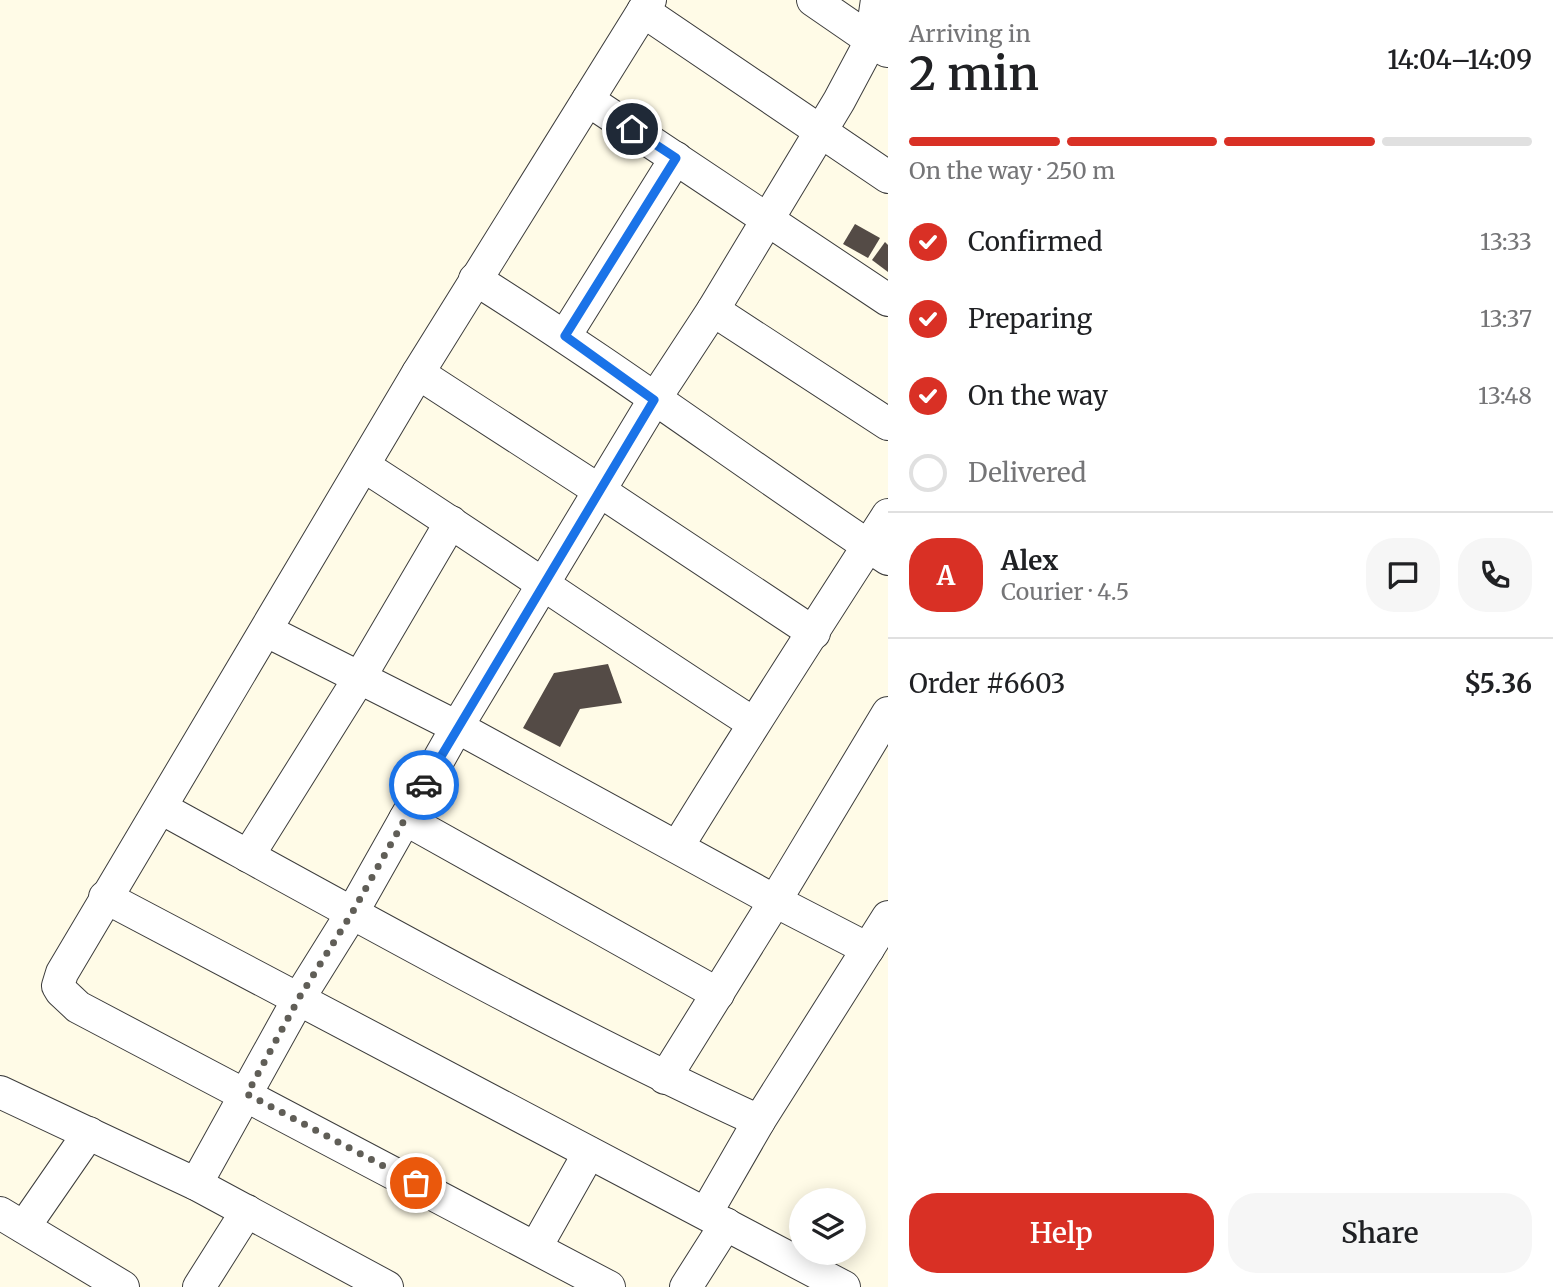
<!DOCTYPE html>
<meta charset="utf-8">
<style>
:root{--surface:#fff;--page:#f6f6f6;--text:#202124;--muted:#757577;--line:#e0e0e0;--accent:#d93025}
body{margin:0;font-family:Merriweather,serif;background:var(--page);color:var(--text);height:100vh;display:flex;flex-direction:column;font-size:26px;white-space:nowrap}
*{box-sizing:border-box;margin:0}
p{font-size:23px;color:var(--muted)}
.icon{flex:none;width:38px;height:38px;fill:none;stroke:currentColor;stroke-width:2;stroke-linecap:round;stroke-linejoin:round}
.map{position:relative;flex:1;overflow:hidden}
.drawer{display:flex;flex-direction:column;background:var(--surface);width:665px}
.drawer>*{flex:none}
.controls{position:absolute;left:789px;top:1188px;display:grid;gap:14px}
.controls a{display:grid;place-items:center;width:77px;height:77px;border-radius:50%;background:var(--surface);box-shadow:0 4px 18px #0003;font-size:35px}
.pin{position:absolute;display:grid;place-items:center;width:60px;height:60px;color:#fff;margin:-30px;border:4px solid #fff;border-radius:50%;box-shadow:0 2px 7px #0007}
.courier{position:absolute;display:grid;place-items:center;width:70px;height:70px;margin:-35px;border:5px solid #1a73e8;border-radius:50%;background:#fff;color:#222;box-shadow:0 2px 9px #0007}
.headline em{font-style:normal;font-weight:600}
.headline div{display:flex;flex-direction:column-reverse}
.headline{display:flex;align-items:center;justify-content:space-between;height:119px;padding:0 21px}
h1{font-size:46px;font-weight:600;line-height:52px}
.bar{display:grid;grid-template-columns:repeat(4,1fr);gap:10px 7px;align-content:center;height:84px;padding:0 21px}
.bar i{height:9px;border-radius:5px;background:var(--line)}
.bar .current{background:var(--accent)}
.bar p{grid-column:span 4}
.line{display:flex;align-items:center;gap:18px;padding:0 21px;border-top:2px solid var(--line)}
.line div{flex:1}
.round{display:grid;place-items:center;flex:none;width:74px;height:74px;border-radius:28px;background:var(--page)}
ol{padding:0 21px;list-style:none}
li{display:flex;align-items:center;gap:21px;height:77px}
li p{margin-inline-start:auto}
li .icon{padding:7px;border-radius:50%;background:var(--accent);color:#fff;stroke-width:4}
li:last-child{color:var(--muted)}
li i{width:38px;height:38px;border:4px solid var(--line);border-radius:50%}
.primary-button{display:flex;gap:14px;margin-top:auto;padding:14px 21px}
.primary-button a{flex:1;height:80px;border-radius:28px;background:var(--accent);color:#fff;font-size:28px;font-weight:600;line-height:80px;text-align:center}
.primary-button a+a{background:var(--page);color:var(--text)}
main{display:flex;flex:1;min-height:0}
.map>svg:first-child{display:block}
</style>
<main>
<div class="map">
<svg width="888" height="1287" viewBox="0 0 888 1287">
<rect width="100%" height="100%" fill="#fffbe7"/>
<!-- building -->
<g fill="#544b46">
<polygon points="855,224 880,238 868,258 843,244"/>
<polygon points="885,242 888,245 888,272 872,260"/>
<polygon points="608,664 622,703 580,709 560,747 523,728 554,673"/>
</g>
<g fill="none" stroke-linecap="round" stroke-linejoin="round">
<defs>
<g id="minor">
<polyline points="813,0 887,51"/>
<polyline points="643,11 888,177"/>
<polyline points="588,100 888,300"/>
<path d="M475,279c141,88 274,188 413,280"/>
<polyline points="713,310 888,424"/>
<polyline points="565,336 676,158"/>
<polyline points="418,373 600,491 814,633"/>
<path d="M364,466c131,84 258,173 389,257"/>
<polyline points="267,631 457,727 775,901 868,949"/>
<path d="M161,808c197,108 393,219 598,313"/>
<polyline points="405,819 718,994"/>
<path d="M678,846c68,-111 139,-221 210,-331"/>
<polyline points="248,856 360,677 451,522"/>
<polyline points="105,897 844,1287"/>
<polyline points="665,1078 775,901 888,713"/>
<polyline points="0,1092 196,1184 387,1287"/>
<polyline points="196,1184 299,998 352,913 457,727 654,400 713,310 839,101 871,41 877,0"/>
<polyline points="0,1213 123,1287"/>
<polyline points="706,1213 759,1121 888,917"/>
<polyline points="24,1227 89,1133"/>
<polyline points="536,1247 589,1153"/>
<polyline points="199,1287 247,1211"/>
<polyline points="609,1287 78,1007 61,991 58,986 62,973 418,373 650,0"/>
<polyline points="686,1287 726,1224"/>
</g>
</defs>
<!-- minor casing -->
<use href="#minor" stroke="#3d3d3d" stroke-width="34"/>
<!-- minor -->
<use href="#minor" stroke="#fff" stroke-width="32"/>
</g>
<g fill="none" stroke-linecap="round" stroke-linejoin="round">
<!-- done -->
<polyline stroke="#605e57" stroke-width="7" stroke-dasharray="0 12.6" points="416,1183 247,1094 299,998 352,913 424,785"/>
<!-- route -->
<polyline stroke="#1a73e8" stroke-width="9" points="424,785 654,400 565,336 676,158 632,129"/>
</g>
</svg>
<div class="controls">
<a><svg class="icon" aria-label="layers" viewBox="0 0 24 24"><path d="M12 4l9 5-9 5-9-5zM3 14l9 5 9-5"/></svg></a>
</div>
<div class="pin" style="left:416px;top:1183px;background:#ea580c"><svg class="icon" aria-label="bag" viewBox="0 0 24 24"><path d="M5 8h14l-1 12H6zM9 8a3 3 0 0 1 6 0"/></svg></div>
<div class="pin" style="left:632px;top:129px;background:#1f2937"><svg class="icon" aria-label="home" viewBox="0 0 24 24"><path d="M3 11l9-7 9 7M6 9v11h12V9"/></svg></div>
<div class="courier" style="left:424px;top:785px"><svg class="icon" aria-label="car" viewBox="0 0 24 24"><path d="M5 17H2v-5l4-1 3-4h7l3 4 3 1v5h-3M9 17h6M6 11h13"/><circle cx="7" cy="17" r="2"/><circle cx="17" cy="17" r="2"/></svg></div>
</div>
<section class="drawer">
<div class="headline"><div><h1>2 min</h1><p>Arriving in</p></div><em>14:04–14:09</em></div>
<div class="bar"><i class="current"></i><i class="current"></i><i class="current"></i><i></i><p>On the way · 250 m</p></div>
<ol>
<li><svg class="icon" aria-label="check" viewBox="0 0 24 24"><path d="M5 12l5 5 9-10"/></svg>Confirmed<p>13:33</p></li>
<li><svg class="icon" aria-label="check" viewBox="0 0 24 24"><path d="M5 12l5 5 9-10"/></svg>Preparing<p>13:37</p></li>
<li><svg class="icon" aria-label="check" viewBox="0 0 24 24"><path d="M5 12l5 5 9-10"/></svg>On the way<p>13:48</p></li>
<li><i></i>Delivered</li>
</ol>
<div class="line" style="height:126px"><b class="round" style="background:var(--accent);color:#fff">A</b><div><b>Alex</b><p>Courier · 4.5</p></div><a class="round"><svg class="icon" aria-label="chat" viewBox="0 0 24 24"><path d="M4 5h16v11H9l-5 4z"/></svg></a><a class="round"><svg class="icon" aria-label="phone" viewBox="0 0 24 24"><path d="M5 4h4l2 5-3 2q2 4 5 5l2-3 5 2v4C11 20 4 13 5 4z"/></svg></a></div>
<div class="line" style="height:91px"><div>Order #6603</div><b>$5.36</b></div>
<div class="primary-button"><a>Help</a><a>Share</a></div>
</section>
</main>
